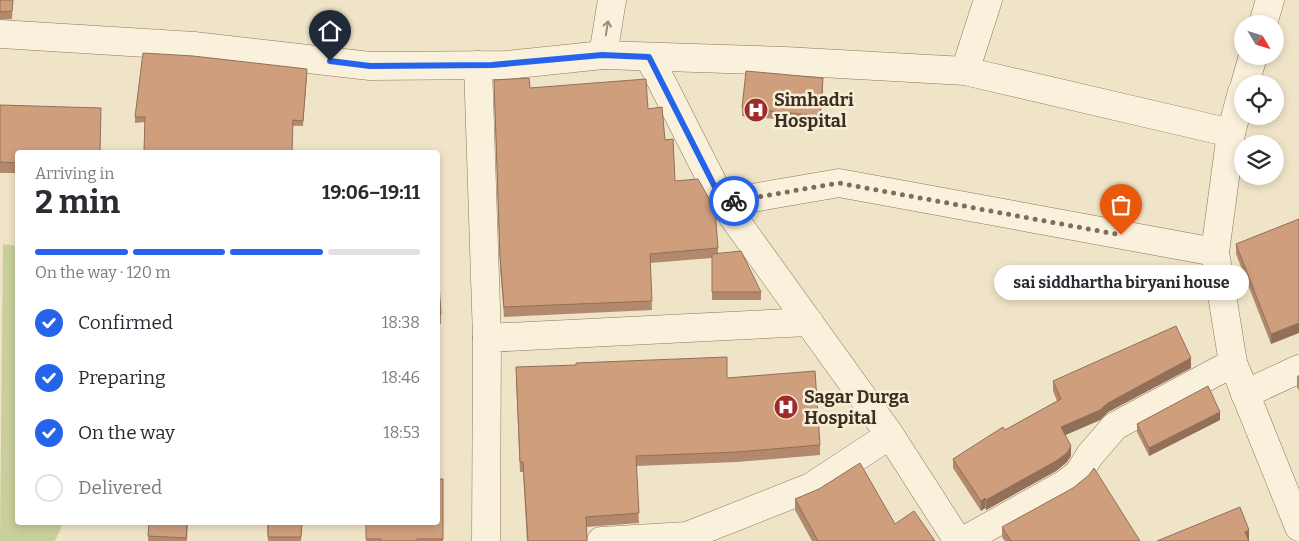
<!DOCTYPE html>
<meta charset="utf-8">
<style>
:root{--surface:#fff;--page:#f2f2f3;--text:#2b2b33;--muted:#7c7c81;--line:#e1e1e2;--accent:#2563eb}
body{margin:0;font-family:Bitter,serif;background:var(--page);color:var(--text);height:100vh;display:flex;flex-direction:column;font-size:19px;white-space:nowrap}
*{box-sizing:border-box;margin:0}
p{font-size:16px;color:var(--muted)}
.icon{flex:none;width:28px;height:28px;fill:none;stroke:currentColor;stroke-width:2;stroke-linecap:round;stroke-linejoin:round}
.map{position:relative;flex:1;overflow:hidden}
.sheet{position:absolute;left:15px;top:150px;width:425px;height:375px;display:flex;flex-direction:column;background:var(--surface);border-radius:5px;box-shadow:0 2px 8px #0003}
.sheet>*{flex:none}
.needle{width:32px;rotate:128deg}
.tools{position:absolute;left:1234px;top:15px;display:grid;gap:10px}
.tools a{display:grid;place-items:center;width:50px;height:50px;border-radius:50%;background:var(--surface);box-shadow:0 2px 8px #0003;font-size:25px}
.pin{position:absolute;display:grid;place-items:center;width:42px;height:42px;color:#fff;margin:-51px -21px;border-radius:50% 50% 50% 0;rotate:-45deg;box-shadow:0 0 5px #0007}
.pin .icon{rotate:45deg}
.courier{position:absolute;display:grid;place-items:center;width:50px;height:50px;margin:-25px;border:4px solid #2563eb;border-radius:50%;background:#fff;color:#222;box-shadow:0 1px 6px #0007}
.bubble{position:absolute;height:35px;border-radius:18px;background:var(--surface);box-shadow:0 2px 8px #0003;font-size:16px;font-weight:700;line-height:35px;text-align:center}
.head em{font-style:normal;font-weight:700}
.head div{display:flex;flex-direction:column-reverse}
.head{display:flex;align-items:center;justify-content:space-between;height:85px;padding:0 20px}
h1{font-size:32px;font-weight:700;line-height:38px}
.bar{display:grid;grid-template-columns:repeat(4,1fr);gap:8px 5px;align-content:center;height:60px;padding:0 20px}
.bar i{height:6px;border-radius:4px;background:var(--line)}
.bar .on{background:var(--accent)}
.bar p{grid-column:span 4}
ol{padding:0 20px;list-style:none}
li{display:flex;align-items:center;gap:15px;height:55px}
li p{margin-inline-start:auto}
li .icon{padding:5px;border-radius:50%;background:var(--accent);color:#fff;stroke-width:4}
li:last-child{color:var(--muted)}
li i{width:28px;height:28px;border:2px solid var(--line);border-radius:50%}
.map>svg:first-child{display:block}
</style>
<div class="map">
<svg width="1299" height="541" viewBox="0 0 1299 541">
<rect width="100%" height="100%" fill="#f0e4c8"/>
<!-- green -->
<polygon fill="#c9cf9b" points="3,244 17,246 18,522 61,523 61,528 55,541 0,541"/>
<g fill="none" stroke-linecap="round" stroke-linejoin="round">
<defs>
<g id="minor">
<polyline points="0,34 194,46 370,66 507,65 603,55 785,61 965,71 1231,133"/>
<polyline points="603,55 612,0"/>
<polyline points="649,57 723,203 890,435 958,541"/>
<polyline points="478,65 487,338"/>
<polyline points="965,71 988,0"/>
<polyline points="723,203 839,183 1215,252"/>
<polyline points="1245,394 1299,369"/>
<polyline points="486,541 487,338 809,322"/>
<polyline points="601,541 687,536 811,487 890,435"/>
<polyline points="963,541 1065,484 1079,473 1090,455 1115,426 1233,363"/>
</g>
<g id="tertiary">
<polyline points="1263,24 1270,0"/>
<polyline points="1245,84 1253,56"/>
<polyline points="1242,92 1231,133 1215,252 1233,363 1299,527"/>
</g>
</defs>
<!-- minor casing -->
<use href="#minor" stroke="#8d765c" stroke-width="29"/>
<!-- tertiary casing -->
<use href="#tertiary" stroke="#8d765c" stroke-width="29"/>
<!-- minor -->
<use href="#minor" stroke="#faf1dc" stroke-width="28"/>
<!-- tertiary -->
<use href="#tertiary" stroke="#faf1dc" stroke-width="28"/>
</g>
<!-- wall -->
<g fill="#b2896c">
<polygon points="0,0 13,0 12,19 0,20"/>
<polygon points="307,75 303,126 145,122 135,123 135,117"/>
<polygon points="823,86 820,123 742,116 742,108"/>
<polygon points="530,88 648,109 665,140 675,181 718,248 718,254 761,292 761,300 712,300 712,258 650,263 652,310 504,317 500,266 494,89"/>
<polygon points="0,118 18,152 18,173 0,173"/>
<polygon points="1299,219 1271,344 1236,254 1236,244"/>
<polygon points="438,269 441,314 441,324 438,324"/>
<polygon points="1191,368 1108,412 1100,420 1065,435 1071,456 1067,462 1056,471 986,510 985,508 981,511 953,468 953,459 1057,401 1053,391 1053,381"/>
<polygon points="1299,375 1299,391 1297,387 1297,376"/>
<polygon points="516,378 727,378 820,445 820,455 737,462 636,466 639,523 586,527 587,541 527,541 523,472 520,472"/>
<polygon points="1220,420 1149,456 1137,432 1137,424"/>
<polygon points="438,479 443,479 443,541 366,541 366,522 438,522"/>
<polygon points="795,499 935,541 812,541 795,510"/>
<polygon points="149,522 188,522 187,541 148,541"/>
<polygon points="267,522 302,522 301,541 268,541"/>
<polygon points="1002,527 1140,541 1005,541 1002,537"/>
</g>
<!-- shaded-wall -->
<g fill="#916f58">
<polygon points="823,78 823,86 820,123 820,116"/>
<polygon points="1299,323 1299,333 1271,344 1271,334"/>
<polygon points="1191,358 1191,368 1108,412 1100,420 1061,437 1061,427"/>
<polygon points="1220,412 1220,420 1149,456 1149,448"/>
<polygon points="1071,446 1071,456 1067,462 1056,471 986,510 986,500"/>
<polygon points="985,498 985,508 981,511 981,501"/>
<polygon points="1249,530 1249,540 1247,541 1245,532"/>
</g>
<!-- building -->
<g fill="#cf9f7d" stroke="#916f58">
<polygon points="0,0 13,0 12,11 0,12"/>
<polygon points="143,53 193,56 307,69 303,121 293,120 292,152 144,152 145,117 135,117"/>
<polygon points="746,71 823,78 820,116 742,108"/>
<polygon points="529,78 530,88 646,79 648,109 662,107 665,140 673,139 675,181 698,179 715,209 718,248 650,254 652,301 504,307 500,256 494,80"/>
<polygon points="0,105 101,108 100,152 18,152 18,163 0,162"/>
<polygon points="1299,219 1299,323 1271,334 1236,244"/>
<polygon points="741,251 761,292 712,292 712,254"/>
<polygon points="438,269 441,314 438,315"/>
<polygon points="1176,326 1191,358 1108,403 1100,410 1061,427 1071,446 1067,453 1056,461 986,500 985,498 981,501 953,459 1003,427 1005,430 1061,399 1053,381"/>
<polygon points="727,357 727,378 815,371 820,445 737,452 636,456 639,513 586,517 587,541 528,541 523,462 520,462 516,367 576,365 576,363"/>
<polygon points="1208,386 1220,412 1149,448 1137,424"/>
<polygon points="860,463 895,524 914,511 935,541 818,541 795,499 819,489"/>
<polygon points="438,468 438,479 443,479 443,539 417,539 417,541 381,541 381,539 366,539 366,522 438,522"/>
<polygon points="1094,468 1140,541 1011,541 1002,527 1073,488 1089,475"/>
<polygon points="1240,507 1249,530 1245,532 1249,541 1157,541"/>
<polygon points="149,522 187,522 186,538 148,536"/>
<polygon points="268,522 302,522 301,537 268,537"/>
</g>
<!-- one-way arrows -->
<defs><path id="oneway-shaft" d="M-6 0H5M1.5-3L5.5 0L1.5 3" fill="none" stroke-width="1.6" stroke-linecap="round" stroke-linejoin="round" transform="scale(1.25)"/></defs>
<use stroke="#9c907e" href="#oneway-shaft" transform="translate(607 28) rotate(-81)"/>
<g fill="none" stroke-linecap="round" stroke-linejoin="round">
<!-- done -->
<polyline stroke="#7c6e5b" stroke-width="5" stroke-dasharray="0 9" points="734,201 839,183 1121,235"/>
<!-- route -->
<polyline stroke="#2563eb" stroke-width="6" points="330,61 370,66 492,65 602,55 649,57 723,203 734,201"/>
</g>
<!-- icons -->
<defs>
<symbol id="hospital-disc" viewBox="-11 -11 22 22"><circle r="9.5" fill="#9e2a2b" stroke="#f7eed8"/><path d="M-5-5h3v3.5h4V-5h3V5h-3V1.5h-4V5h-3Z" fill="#fff"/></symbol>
</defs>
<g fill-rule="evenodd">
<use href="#hospital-disc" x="742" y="96" width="28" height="28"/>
<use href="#hospital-disc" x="772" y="393" width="28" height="28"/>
</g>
<g text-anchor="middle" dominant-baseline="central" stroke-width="5" stroke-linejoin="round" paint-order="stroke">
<!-- poi labels -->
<g font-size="18" font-weight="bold" fill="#3d2e20" stroke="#f7eed8" text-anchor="start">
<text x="774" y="100">Simhadri<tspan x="774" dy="21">Hospital</tspan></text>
<text x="804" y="397">Sagar Durga<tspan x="804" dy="21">Hospital</tspan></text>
</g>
</g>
</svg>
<div class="tools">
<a><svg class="needle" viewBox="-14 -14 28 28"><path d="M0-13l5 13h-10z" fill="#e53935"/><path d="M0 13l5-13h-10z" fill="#7c7c81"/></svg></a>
<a><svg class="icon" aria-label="locate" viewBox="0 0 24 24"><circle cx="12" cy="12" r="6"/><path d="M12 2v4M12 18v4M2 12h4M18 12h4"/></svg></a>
<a><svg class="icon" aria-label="layers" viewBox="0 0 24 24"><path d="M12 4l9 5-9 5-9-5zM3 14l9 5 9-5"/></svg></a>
</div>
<div class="pin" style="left:1121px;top:235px;background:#ea580c"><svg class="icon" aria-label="bag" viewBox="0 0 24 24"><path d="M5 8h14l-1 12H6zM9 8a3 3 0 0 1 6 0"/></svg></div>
<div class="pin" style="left:330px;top:61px;background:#1f2937"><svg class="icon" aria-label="home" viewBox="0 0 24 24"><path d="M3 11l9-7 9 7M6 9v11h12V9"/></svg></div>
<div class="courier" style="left:734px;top:201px"><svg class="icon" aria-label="bike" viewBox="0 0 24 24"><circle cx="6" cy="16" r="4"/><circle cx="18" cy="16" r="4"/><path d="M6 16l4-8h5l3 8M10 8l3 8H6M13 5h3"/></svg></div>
<div class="bubble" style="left:994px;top:265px;width:255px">sai siddhartha biryani house</div>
<section class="sheet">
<div class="head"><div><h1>2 min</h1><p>Arriving in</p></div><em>19:06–19:11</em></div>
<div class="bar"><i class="on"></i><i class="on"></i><i class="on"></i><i></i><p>On the way · 120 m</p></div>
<ol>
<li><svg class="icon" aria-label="check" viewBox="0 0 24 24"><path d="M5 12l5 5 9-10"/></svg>Confirmed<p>18:38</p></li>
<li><svg class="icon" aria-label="check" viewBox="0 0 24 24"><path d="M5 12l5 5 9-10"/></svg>Preparing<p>18:46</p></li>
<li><svg class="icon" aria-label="check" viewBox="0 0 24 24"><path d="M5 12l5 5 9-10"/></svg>On the way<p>18:53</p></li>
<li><i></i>Delivered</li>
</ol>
</section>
</div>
